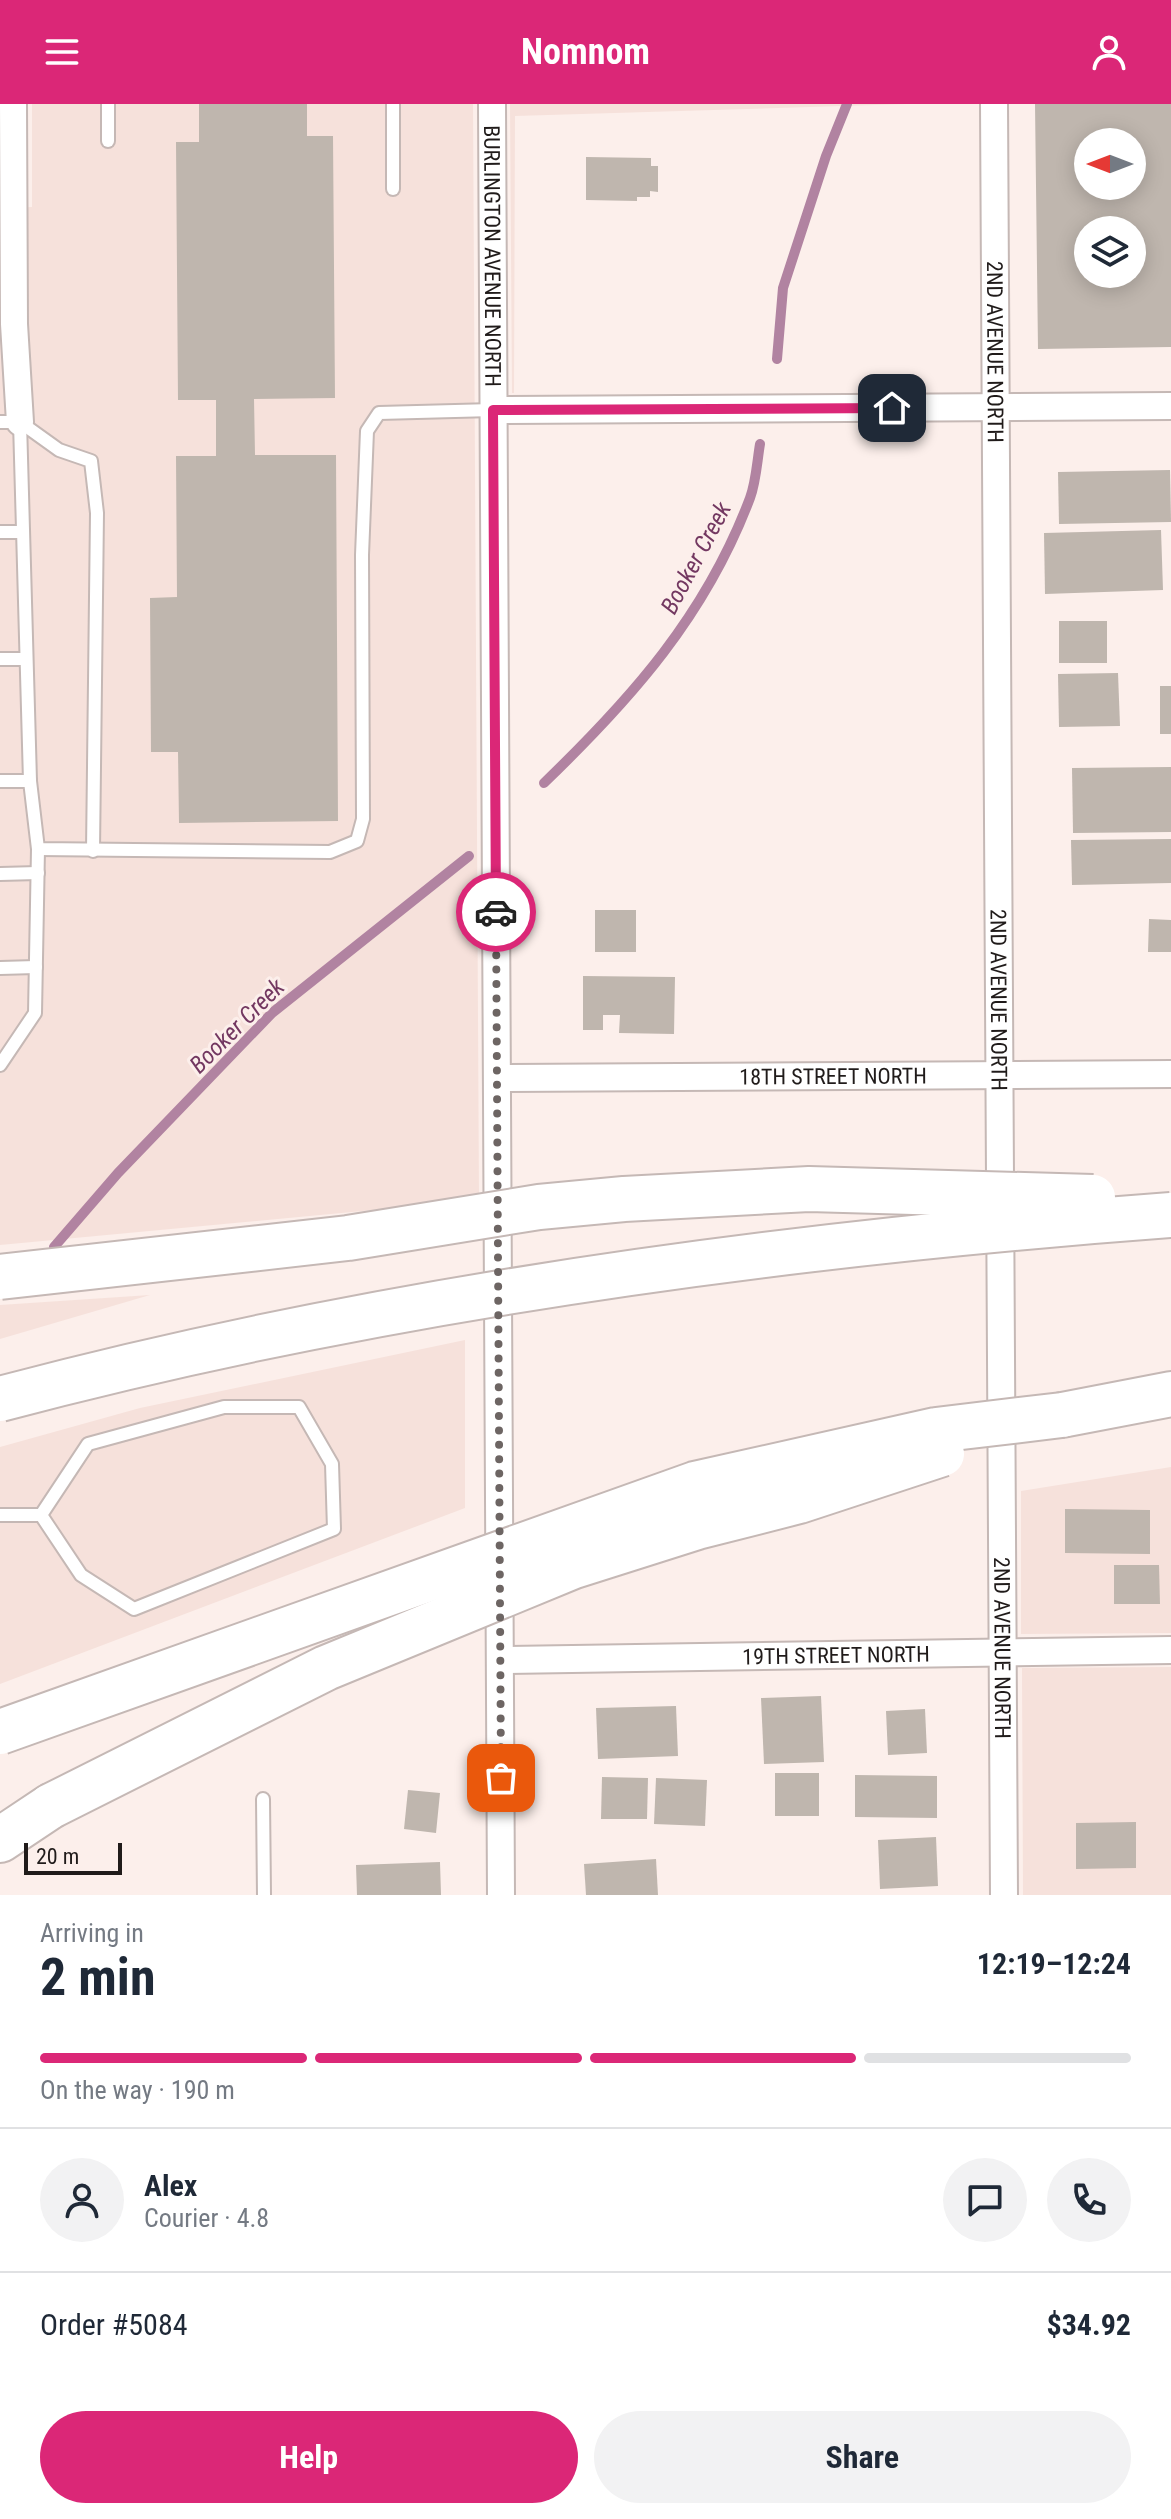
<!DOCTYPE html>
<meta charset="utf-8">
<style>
:root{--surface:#fff;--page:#f2f2f3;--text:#1f2937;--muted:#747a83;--line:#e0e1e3;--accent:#db2777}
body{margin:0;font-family:"Roboto Condensed",sans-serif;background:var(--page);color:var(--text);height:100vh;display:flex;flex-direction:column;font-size:30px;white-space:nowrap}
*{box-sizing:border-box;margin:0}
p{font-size:26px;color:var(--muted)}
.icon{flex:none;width:44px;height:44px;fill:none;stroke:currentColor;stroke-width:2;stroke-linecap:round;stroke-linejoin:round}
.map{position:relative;height:1791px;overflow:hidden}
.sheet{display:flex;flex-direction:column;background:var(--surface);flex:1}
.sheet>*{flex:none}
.needle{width:52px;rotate:270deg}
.tools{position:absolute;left:1074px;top:24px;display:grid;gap:16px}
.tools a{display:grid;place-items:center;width:72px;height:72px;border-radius:50%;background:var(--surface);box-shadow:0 4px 20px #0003;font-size:40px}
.scale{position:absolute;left:24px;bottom:20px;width:98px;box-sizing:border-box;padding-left:8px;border:4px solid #201b1a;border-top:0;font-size:22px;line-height:28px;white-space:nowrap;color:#201b1a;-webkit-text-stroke:6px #fcefeb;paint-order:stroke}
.pin{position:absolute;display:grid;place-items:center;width:68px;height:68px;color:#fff;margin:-34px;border-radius:16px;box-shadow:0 4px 12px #0006}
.courier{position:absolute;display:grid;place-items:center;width:80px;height:80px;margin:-40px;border:6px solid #db2777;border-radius:50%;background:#fff;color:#222;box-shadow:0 2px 10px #0007}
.summary em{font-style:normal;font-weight:700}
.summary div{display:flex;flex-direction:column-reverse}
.summary{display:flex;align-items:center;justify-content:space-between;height:136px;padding:0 40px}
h1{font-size:52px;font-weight:700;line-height:60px}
.bar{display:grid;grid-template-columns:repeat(4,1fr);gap:12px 8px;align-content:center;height:96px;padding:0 40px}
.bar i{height:10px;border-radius:6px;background:var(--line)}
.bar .current{background:var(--accent)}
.bar p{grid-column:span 4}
.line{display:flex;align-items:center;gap:20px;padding:0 40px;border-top:2px solid var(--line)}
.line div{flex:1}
.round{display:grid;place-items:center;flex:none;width:84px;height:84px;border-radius:42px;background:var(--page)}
.button{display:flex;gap:16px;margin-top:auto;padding:16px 40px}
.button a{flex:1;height:92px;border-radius:48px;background:var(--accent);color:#fff;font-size:32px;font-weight:700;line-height:92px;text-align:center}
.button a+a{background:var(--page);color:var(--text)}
header{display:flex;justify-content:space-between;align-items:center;height:104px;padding:0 40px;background:var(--accent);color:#fff;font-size:36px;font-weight:700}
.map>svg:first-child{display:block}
</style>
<header><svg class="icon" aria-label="menu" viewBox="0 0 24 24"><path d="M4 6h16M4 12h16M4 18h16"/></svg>Nomnom<svg class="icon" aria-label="person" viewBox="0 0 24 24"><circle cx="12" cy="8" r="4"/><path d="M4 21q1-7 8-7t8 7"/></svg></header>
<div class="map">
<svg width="1171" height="1791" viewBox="0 0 1171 1791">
<rect width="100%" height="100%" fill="#fcefeb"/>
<!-- built -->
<g fill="#f6e1db">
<polygon points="32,0 473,0 479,1096 0,1141 0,104 32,103"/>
<polygon points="510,0 907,0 515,12 514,289 512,289"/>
<polygon points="150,1191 0,1235 0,1201"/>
<polygon points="465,1236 465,1404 0,1580 0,1343 140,1304"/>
<polygon points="1171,1363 1171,1529 1021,1530 1021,1387"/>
<polygon points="1171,1563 1171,1791 1023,1791 1022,1564"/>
</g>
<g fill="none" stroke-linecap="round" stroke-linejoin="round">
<!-- stream -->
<g stroke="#b183a1" stroke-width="10">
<polyline points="777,255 783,184 826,52 847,0"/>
<path d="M544,679c88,-85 162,-168 206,-285 6,-16 7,-36 10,-54"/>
<polyline points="54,1143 118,1069 272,909 469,752"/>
</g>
</g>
<!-- building -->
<g fill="#bfb6ae" fill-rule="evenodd">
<polygon points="199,0 307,0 307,32 333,32 335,294 254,295 255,351 336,351 338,717 179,719 178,648 151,648 150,494 177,493 176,352 216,352 216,296 178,296 176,38 199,38"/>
<path d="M1035,0h136v243l-133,2zM1088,38h44v44h-44zM1088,126h44v44h-44z"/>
<polygon points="586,53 651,54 651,62 658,62 658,88 650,87 650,93 637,93 637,97 586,96"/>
<polygon points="1170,366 1171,418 1059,420 1058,368"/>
<polygon points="1161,426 1163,486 1045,490 1044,429"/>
<rect x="1059" y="517" width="48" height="42"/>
<polygon points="1118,569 1120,622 1059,623 1058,570"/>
<rect x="1160" y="582" width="11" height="48"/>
<polygon points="1171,663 1171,728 1073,729 1072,664"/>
<polygon points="1171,735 1171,779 1072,781 1071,736"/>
<rect x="595" y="806" width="41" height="42"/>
<polygon points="1149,815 1171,816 1171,848 1148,848"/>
<polygon points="583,872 675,873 674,930 619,929 620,911 603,911 603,926 583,926"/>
<polygon points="1065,1405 1150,1406 1150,1450 1065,1449"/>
<polygon points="1114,1461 1159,1461 1160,1500 1114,1500"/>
<polygon points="821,1592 824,1658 764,1660 761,1594"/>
<polygon points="676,1602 678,1652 598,1655 596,1604"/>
<polygon points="925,1605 927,1649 888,1651 886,1607"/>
<rect x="775" y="1669" width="44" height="43"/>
<polygon points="855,1671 937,1672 937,1714 855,1713"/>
<polygon points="602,1673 648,1674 647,1715 601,1715"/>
<polygon points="656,1674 707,1676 705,1722 654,1720"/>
<polygon points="408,1686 440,1689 436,1729 404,1725"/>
<polygon points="1136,1718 1136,1764 1076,1765 1076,1719"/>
<polygon points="936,1733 938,1782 880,1785 878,1736"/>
<polygon points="656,1755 658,1791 586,1791 584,1760"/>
<polygon points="440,1758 441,1791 357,1791 356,1761"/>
</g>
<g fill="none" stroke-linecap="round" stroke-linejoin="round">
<defs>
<g id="lane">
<polyline points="393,0 393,85"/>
<polyline points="108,37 108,0"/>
<polyline points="0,318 20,318 59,346 91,357 97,409 93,747"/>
<polyline points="20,318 30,677 38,745 330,748 357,737 363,715 362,451 367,327 379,309 493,306"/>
<polyline points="0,428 23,428"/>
<polyline points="0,555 26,555"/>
<polyline points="0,677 30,677"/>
<polyline points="0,770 38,769"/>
<polyline points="0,864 36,863"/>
<polyline points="0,961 35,909 38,745"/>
<polygon points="224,1303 299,1303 332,1360 334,1425 134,1505 81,1471 41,1411 88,1340"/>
<polyline points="0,1411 41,1411"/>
<polyline points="263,1695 264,1791"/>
</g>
<g id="street">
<polyline points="13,0 14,220 20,318"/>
<path id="s1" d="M492,0l9,1791"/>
<path id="s2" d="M994,0l10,1791"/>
<polyline points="493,306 1171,302"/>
<path id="s3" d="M497,974l674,-4"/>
<path id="s4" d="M500,1556l671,-10"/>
</g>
<g id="highway">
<polyline points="1062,1311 1171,1290"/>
<polyline points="0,1736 51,1702"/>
</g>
</defs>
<!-- lane casing -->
<use href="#lane" stroke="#c5b8b5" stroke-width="16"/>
<!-- street casing -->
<use href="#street" stroke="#c5b8b5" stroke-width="30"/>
<!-- highway casing -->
<use href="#highway" stroke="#c5b8b5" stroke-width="48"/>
<!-- lane -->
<use href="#lane" stroke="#fff" stroke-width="12"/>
<!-- street -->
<use href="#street" stroke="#fff" stroke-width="26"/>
<!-- highway -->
<use href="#highway" stroke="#fff" stroke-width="44"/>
<defs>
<g id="highway-bridge">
<polyline points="0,1173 348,1134 539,1103 624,1095 809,1085 1093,1093"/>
<path d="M0,1295c379,-101 780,-155 1171,-184"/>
<polyline points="0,1628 695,1380 936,1326 1062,1311"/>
<polyline points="51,1702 326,1564 574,1462 697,1423 799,1397 942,1350"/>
</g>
</defs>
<!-- highway-bridge casing -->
<use href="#highway-bridge" stroke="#c5b8b5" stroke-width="48" stroke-linecap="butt"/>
<!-- highway-bridge -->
<use href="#highway-bridge" stroke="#fff" stroke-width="44"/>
</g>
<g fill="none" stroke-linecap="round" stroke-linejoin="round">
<!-- done -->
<polyline stroke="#6d6563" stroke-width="8" stroke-dasharray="0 14.4" points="496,808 501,1674"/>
<!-- route -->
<polyline stroke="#db2777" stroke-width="10" points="496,808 493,306 892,304"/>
</g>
<g text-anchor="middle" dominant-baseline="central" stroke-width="6" stroke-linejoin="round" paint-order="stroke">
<!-- street labels -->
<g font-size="22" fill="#201b1a" stroke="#fcefeb">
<text stroke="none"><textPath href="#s1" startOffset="152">BURLINGTON AVENUE NORTH</textPath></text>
<text stroke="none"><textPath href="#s2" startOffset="248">2ND AVENUE NORTH</textPath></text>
<text stroke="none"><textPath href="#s2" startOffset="896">2ND AVENUE NORTH</textPath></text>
<text stroke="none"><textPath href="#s3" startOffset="336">18TH STREET NORTH</textPath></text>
<text stroke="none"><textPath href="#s2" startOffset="1544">2ND AVENUE NORTH</textPath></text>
<text stroke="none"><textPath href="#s4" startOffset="336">19TH STREET NORTH</textPath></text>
</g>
<!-- water labels -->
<g font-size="24" font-style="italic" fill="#733861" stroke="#fcefeb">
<text transform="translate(696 454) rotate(-62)">Booker Creek</text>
<text transform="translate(237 922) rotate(-45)">Booker Creek</text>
</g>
</g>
</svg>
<div class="tools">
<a><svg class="needle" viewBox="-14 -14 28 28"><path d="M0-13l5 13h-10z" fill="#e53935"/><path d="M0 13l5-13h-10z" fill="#747a83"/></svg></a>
<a><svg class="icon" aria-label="layers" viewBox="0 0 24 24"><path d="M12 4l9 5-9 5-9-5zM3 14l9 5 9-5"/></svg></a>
</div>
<div class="scale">20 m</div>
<div class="pin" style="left:501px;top:1674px;background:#ea580c"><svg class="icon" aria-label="bag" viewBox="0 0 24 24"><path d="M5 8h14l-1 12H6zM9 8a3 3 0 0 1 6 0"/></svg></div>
<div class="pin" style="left:892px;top:304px;background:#1f2937"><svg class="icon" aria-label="home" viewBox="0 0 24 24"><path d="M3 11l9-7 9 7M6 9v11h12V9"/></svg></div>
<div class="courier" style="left:496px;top:808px"><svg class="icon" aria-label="car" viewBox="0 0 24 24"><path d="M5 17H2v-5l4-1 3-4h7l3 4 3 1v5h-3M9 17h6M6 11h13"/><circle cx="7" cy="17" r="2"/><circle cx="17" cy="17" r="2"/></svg></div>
</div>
<section class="sheet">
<div class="summary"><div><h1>2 min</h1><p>Arriving in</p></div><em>12:19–12:24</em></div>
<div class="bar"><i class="current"></i><i class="current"></i><i class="current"></i><i></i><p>On the way · 190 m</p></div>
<div class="line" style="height:144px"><a class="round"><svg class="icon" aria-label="person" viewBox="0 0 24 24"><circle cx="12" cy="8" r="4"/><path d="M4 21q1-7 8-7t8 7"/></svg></a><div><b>Alex</b><p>Courier · 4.8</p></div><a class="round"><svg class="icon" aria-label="chat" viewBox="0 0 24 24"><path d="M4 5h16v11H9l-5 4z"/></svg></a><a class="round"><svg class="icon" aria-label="phone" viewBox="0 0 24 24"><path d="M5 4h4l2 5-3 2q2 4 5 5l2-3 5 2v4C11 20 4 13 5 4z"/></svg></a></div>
<div class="line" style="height:104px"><div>Order #5084</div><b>$34.92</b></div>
<div class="button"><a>Help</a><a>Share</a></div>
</section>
